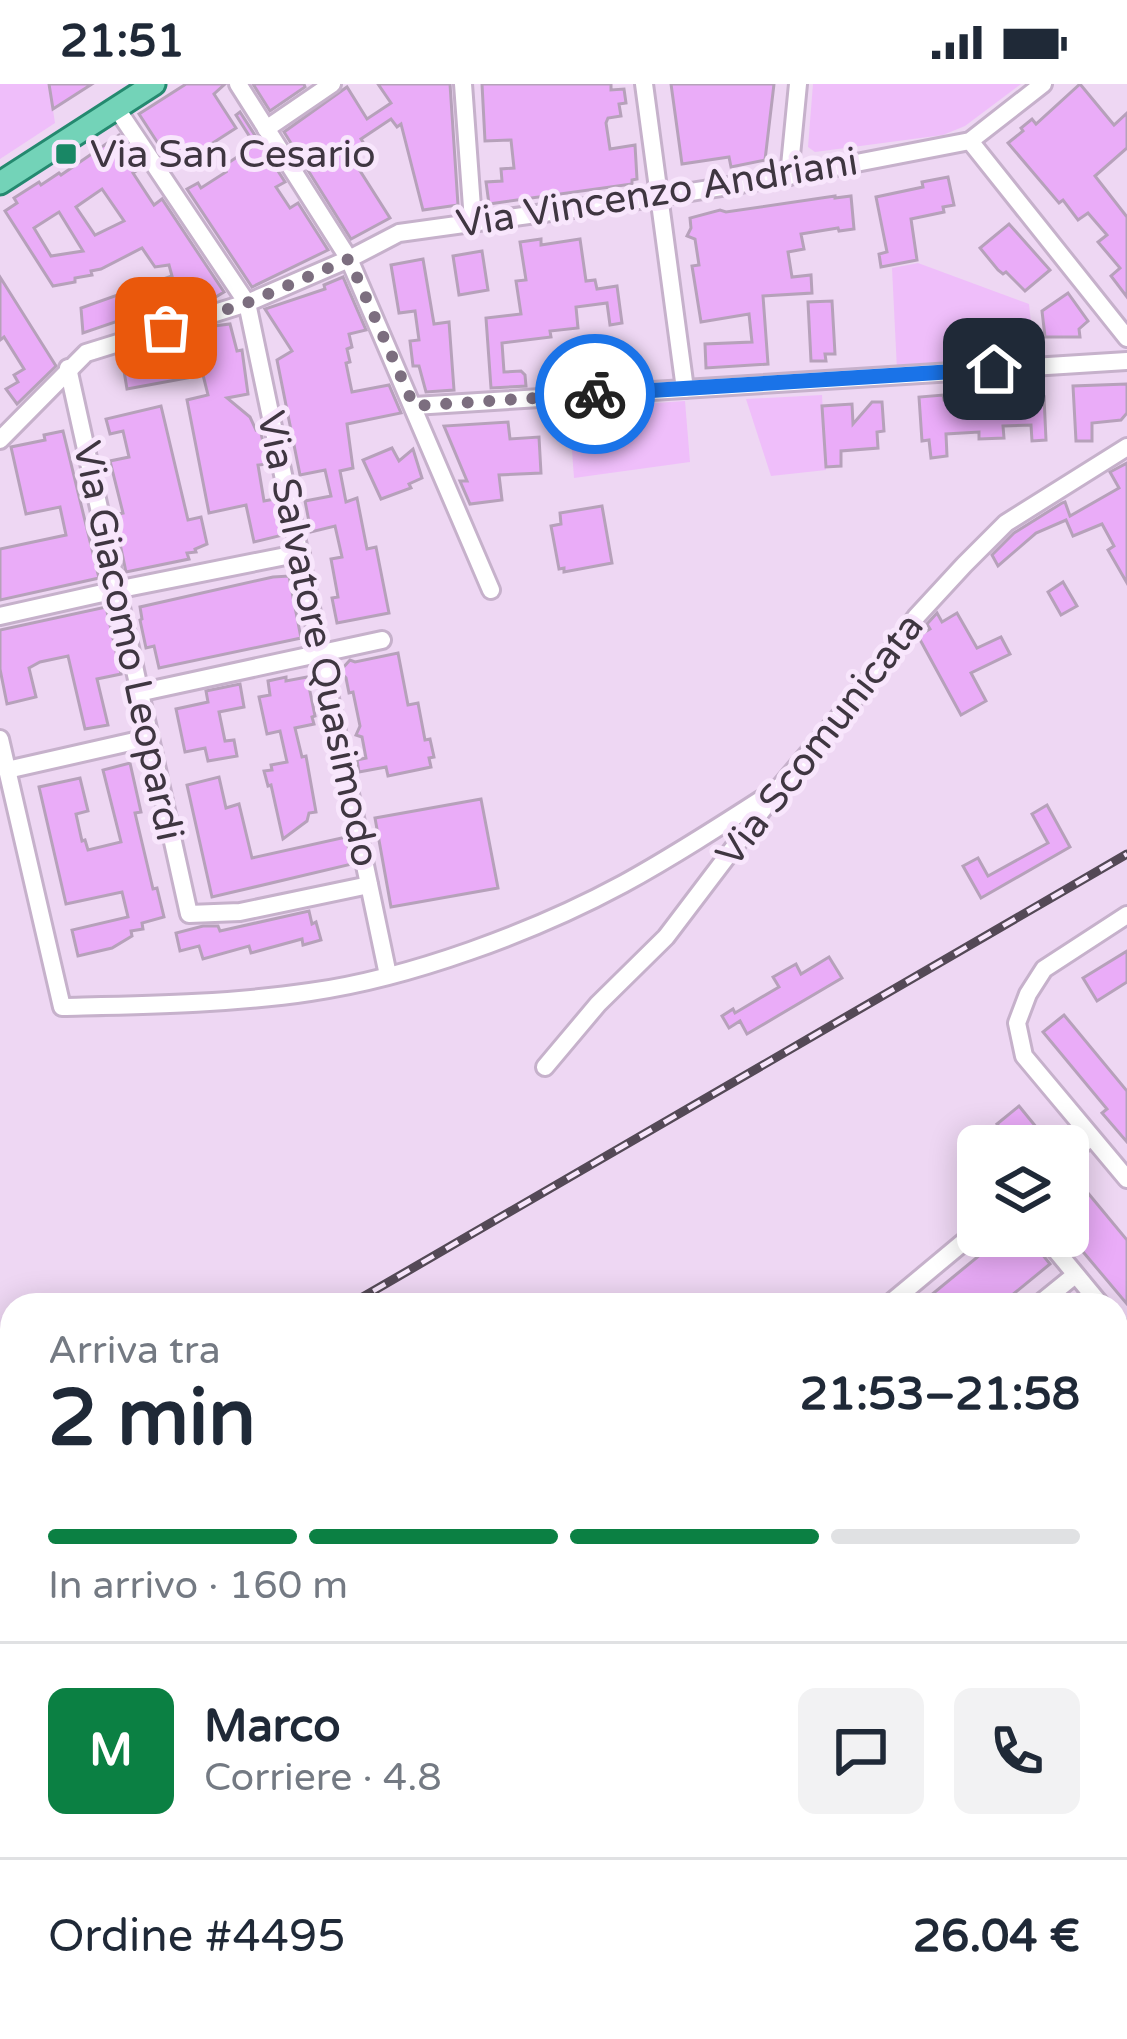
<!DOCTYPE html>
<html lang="it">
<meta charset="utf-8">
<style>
:root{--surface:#fff;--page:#f2f2f3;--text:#1f2937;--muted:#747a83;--line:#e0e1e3;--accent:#0b8043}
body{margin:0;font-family:"Varela Round",sans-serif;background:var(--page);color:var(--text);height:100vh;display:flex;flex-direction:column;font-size:45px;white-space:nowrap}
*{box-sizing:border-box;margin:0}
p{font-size:39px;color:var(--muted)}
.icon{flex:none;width:66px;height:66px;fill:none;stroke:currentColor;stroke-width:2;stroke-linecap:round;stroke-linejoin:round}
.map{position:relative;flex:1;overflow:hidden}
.drawer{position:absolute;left:0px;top:1209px;width:1128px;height:747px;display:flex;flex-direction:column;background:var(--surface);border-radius:36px 36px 0 0;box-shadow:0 6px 30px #0003}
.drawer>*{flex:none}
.controls{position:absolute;left:957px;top:1041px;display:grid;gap:24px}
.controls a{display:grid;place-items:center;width:132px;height:132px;border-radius:18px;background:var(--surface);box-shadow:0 6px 30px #0003;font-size:60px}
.pin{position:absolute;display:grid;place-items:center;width:102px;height:102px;color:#fff;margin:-51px;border-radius:24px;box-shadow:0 6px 18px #0006}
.courier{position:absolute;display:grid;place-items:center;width:120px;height:120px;margin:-60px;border:9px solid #1a73e8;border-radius:50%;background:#fff;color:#222;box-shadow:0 3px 15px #0007}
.headline em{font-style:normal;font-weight:800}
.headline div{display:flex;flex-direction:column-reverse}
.headline{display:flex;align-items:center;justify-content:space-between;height:204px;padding:0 48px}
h1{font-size:78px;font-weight:800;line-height:90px}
.bar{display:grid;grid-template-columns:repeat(4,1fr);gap:18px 12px;align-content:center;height:144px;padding:0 48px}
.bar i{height:15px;border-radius:9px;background:var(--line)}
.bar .active{background:var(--accent)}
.bar p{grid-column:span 4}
.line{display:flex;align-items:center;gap:30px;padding:0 48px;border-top:3px solid var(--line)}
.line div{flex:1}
.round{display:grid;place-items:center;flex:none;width:126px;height:126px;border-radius:18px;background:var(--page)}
.status{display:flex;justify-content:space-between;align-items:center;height:84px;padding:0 60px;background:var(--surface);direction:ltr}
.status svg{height:33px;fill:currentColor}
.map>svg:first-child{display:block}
</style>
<div class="status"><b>21:51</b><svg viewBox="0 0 49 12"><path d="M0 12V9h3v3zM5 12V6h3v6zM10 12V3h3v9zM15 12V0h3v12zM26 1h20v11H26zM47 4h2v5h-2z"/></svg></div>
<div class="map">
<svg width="1127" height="1955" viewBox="0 0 1127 1955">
<rect width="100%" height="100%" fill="#eed7f3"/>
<!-- green -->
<g fill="#efbefa">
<polygon points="0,0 49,0 55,39 0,75"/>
<polygon points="813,0 1021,0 965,42 943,51 815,68 808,63"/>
<polygon points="918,179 1029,220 1035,276 897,286 892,184"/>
<polygon points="822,311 826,386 771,392 746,315"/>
<polygon points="685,317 690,378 574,394 569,325"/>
</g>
<!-- building -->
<g fill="#eaacf8" stroke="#b6a1ba" stroke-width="3" fill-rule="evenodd">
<polygon points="49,0 92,0 53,25"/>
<polygon points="186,0 225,0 214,10 236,44 174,84 139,30"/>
<polygon points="253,0 304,0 305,3 270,27"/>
<polygon points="378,0 450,0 458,121 423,126 401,40 397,43 391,35 361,55 368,66 358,72 363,79 357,82 390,134 351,155 284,48 347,3 367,35 391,19"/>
<polygon points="482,0 611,0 611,6 624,5 626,19 619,20 621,32 608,34 606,39 610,65 635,61 637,95 632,96 632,100 489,120 486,98 502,97 501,85 514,84 511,56 485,57"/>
<polygon points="671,0 774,0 765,76 731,83 729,73 682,80"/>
<polygon points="1080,0 1114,41 1127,29 1127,64 1095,92 1127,133 1127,213 1111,192 1120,184 1098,158 1107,151 1088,129 1078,136 1063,116 1059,119 1008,59 1023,47 1021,44 1032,35 1036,40"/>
<polygon points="240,28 285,98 276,103 290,124 298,119 328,166 252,203 187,105 198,99 201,104 226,88 222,83 255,61 236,31"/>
<path d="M119,51l22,33 -8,5 21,32 8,-6 62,93 -10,6 -6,-7 -6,4 -6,-10 -31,20 -82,28 -2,-25 56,-20 9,14 22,-15 -5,-8 9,-3 -3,-11 -14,2 -13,-19 -41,21 -10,2 1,4 -17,3v4l-22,4 -48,-75 12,-8 -3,-5 25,-16 2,3 18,-12 2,2zM102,105l22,32 -29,14 -19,-28zM59,128l24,39 -32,5 -17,-28z"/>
<polygon points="948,93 954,121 943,123 944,128 911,135 917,176 881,183 879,170 887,168 876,113 923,103 922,98"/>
<polygon points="835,112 835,114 851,112 854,145 839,147 838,144 801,150 804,165 788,168 792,193 811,191 812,209 763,212 768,280 706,284 705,260 752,258 749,230 701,238 692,182 699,181 695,155 687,152 691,144 690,134 720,126 726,128"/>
<polygon points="1009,140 1050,186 1025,207 1006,188 1003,190 998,186 980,164"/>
<polygon points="541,155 541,161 580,155 586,197 595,196 597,205 617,202 622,239 610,241 607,219 576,223 578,244 550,247 551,253 502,259 504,288 521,287 525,291 526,302 491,304 486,234 521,230 516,197 526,196 520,158"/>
<polygon points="482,167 488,206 459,211 453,172"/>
<polygon points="423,175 434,240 449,238 454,306 426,308 419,282 413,282 410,257 419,256 415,227 399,229 391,181"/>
<polygon points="0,193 56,282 17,320 6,305 18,298 14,291 24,285 4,253 0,256"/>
<polygon points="343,193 366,246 349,250 352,263 347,265 350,278 346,279 352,308 389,301 401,329 347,340 353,384 340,387 346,418 357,414 367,465 376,463 389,529 337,539 332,514 338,513 331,475 342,473 335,442 311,448 305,417 331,412 325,386 300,391 277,276 292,267 265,225 325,205 324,201"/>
<polygon points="1068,209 1088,237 1079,245 1080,253 1045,253 1042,227"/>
<polygon points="832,217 835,270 825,270 826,277 811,277 808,218"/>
<polygon points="230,240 237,267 242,266 248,310 227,314 250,333 256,346 260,345 268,380 258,381 264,417 275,415 283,451 254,458 246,421 209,429 187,316 208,311 203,291 127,305 122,275 158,269 157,260 214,242"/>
<polygon points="595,269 596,298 580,299 579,270"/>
<polygon points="1127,300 1127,329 1121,336 1092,339 1092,357 1076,357 1073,302"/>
<polygon points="943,311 944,316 963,315 963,321 1044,313 1046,356 1032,357 1031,341 1003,342 1004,354 979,355 979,348 946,350 947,372 931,374 929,356 922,357 919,313"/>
<polygon points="872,318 882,318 884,347 877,348 878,364 841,367 841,382 826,383 822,322 852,320 853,340"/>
<polygon points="161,322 188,436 201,433 207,460 195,465 196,468 187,469 189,475 126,488 114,431 123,429 110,377 129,373 123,347 110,350 106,335"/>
<polygon points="508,338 510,355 539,353 541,389 499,391 502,416 470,420 460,397 467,397 444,342"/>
<polygon points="63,347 99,494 0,516 0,465 66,451 60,423 26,430 11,363 45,356 44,351"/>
<polygon points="392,364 399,377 413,365 422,394 409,400 411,404 381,415 363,376"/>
<polygon points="1127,379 1127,499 1108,466 1114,462 1102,440 1073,452 1066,436 1036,449 998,482 992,471 1014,449 1062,419 1065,418 1070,432 1119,404 1110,388"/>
<polygon points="602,422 612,479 564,488 564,484 559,485 551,442 561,440 560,429"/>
<polygon points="289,492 301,554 159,584 154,562 146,564 140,536 142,535 140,523 273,493"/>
<polygon points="1063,498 1077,522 1061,531 1048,508"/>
<polygon points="106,523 121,590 97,595 108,641 85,645 68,572 40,578 29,584 36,613 7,620 0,585 0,546"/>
<polygon points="937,529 942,538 957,529 977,564 1001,553 1010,570 971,589 986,617 961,631 918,552 930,545 927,540"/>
<polygon points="398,569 408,621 418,619 425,656 430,655 434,673 429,674 431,683 388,692 386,683 359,688 357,676 366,674 362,653 356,651 360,642 353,608 349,609 346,594 340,587 350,576 355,578"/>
<polygon points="286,593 286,597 307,593 315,632 312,633 314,640 295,644 302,673 306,672 316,728 309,729 307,737 283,755 271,701 268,702 264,687 272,686 271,681 287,678 280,647 267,650 259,613 270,611 268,597"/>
<polygon points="240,600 244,623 219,628 225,657 234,656 237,672 208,677 205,664 185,668 176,625 208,618 206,607"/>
<polygon points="130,679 141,728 135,729 153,805 157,804 164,833 142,839 143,845 131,847 132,852 112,864 78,872 72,846 128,833 122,808 66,820 39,703 80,694 88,727 76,730 82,757 85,756 88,766 121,758 103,686"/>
<polygon points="219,693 226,724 239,720 252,774 346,753 352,780 212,813 187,701"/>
<polygon points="481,715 498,804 391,823 375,734"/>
<polygon points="1047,721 1070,763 981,814 963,782 978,774 988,792 1048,759 1032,730"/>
<polygon points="309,827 312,840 316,838 321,856 303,861 302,855 251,869 249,862 203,875 199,862 180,867 176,849 203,842 218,842 220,847"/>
<polygon points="1127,867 1127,898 1097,917 1083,894"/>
<polygon points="829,873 842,894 747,950 740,937 729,944 722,932 733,925 735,929 779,903 773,893 796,880 801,890"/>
<polygon points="1064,931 1127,1007 1127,1058 1102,1029 1107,1025 1043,948"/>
<polygon points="1019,1022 1046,1055 1038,1062 1015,1062 997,1040"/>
<polygon points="1078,1097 1127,1156 1127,1220 1068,1150 1068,1105"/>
<polygon points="1003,1152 1031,1152 1034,1160 1050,1180 1000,1221 919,1221"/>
</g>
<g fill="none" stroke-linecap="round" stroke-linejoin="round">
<defs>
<g id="minor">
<polyline points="238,0 349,175 491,506"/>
<polyline points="463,0 473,137"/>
<polyline points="644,0 685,305"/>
<polyline points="117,25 247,219 388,891"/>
<polyline points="266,45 332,0"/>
<polyline points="970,57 1127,254"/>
<polyline points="789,92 798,0"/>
<polyline points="68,284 189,830 240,828 369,801"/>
<polyline points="414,322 1127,277"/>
<polyline points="0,356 86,269 247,219 349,175 399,149 660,113 789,92 970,57 1043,0"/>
<polyline points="0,532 116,506 301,469"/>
<polyline points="138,609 382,556"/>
<path d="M0,655l62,268c83,-2 167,-3 248,-15 100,-14 224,-60 313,-108 53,-29 105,-63 156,-96"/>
<polyline points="7,686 148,654"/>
<polyline points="1127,831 1044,885 1028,910 1017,939 1024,972 1127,1095"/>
<polyline points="545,983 598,920 666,853 779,704 855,614 916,533 964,481 1006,439 1127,363"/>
<polyline points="1068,1072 1091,1053"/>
<polyline points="1044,1152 1101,1221"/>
<polyline points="888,1221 978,1146"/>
<polyline points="1038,1221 1075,1191"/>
<polyline points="1116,1239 1127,1252"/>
<polyline points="1116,1293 1127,1284"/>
<polyline points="1116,1524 1127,1515"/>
<polyline points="1116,1556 1127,1547"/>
<polyline points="1116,1591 1127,1597"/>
<polyline points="1116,1750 1127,1755"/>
<polyline points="321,1944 317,1952 324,1955"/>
<polyline points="560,1944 590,1955"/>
<polyline points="824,1944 854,1955"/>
<polyline points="731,1955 736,1944"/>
<polyline points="928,1955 933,1944"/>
</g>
<polyline id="major" points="0,99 154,0"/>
</defs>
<!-- minor casing -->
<use href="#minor" stroke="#c6b1cb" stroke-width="22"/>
<!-- major casing -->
<use href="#major" stroke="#24896f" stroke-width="27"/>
<!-- minor -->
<use href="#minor" stroke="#fff" stroke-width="16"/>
<!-- major -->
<use href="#major" stroke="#73d3b8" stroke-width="21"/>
<defs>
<g id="rail">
<polyline points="349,1221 1127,770"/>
<polyline points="0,1423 12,1416"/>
</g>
</defs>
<!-- rail casing -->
<use href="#rail" stroke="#544956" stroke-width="9"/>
<!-- rail -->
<use href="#rail" stroke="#f8e6fc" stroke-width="4.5" stroke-dasharray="14" stroke-linecap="butt"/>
</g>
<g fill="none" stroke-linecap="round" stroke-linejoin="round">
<!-- done -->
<polyline stroke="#7c6e7f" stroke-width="12" stroke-dasharray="0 21.6" points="166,244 247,219 349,175 414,322 595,310"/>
<!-- route -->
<polyline stroke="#1a73e8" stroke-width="15" points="595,310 994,285"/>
</g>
<!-- markers -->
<rect fill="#198765" stroke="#f8e6fc" stroke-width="4.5" x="54" y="58" width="24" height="24" rx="6"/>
<g text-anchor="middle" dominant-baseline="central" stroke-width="10" stroke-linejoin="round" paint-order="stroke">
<!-- poi labels -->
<g font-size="39" fill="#3f3641" stroke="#f8e6fc" text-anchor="start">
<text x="90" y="70">Via San Cesario</text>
</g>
<!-- street labels -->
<g font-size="39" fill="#3f3641" stroke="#f8e6fc">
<text transform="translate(657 109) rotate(-9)">Via Vincenzo Andriani</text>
<text transform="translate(318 555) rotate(78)">Via Salvatore Quasimodo</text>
<text transform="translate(128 557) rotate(78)">Via Giacomo Leopardi</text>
<text transform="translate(820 656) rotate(-52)">Via Scomunicata</text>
</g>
</g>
</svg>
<div class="controls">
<a><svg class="icon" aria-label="layers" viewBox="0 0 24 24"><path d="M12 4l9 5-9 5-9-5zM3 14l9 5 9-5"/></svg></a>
</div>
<div class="pin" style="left:166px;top:244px;background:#ea580c"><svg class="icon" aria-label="bag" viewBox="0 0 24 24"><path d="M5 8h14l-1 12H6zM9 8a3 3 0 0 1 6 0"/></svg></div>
<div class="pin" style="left:994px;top:285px;background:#1f2937"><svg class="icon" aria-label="home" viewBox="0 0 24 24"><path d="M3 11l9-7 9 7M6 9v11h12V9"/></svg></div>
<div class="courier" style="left:595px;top:310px"><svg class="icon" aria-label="bike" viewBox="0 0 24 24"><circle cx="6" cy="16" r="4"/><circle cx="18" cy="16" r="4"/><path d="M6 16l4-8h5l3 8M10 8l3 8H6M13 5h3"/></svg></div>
<section class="drawer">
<div class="headline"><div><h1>2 min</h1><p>Arriva tra</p></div><em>21:53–21:58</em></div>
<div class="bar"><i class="active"></i><i class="active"></i><i class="active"></i><i></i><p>In arrivo · 160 m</p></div>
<div class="line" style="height:216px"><b class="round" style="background:var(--accent);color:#fff">M</b><div><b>Marco</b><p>Corriere · 4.8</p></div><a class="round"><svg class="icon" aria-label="chat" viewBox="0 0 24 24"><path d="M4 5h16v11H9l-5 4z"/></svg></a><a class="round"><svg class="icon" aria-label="phone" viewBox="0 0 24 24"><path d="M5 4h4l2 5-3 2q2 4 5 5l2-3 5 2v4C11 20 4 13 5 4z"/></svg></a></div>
<div class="line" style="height:156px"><div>Ordine #4495</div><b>26.04 €</b></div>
</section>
</div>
